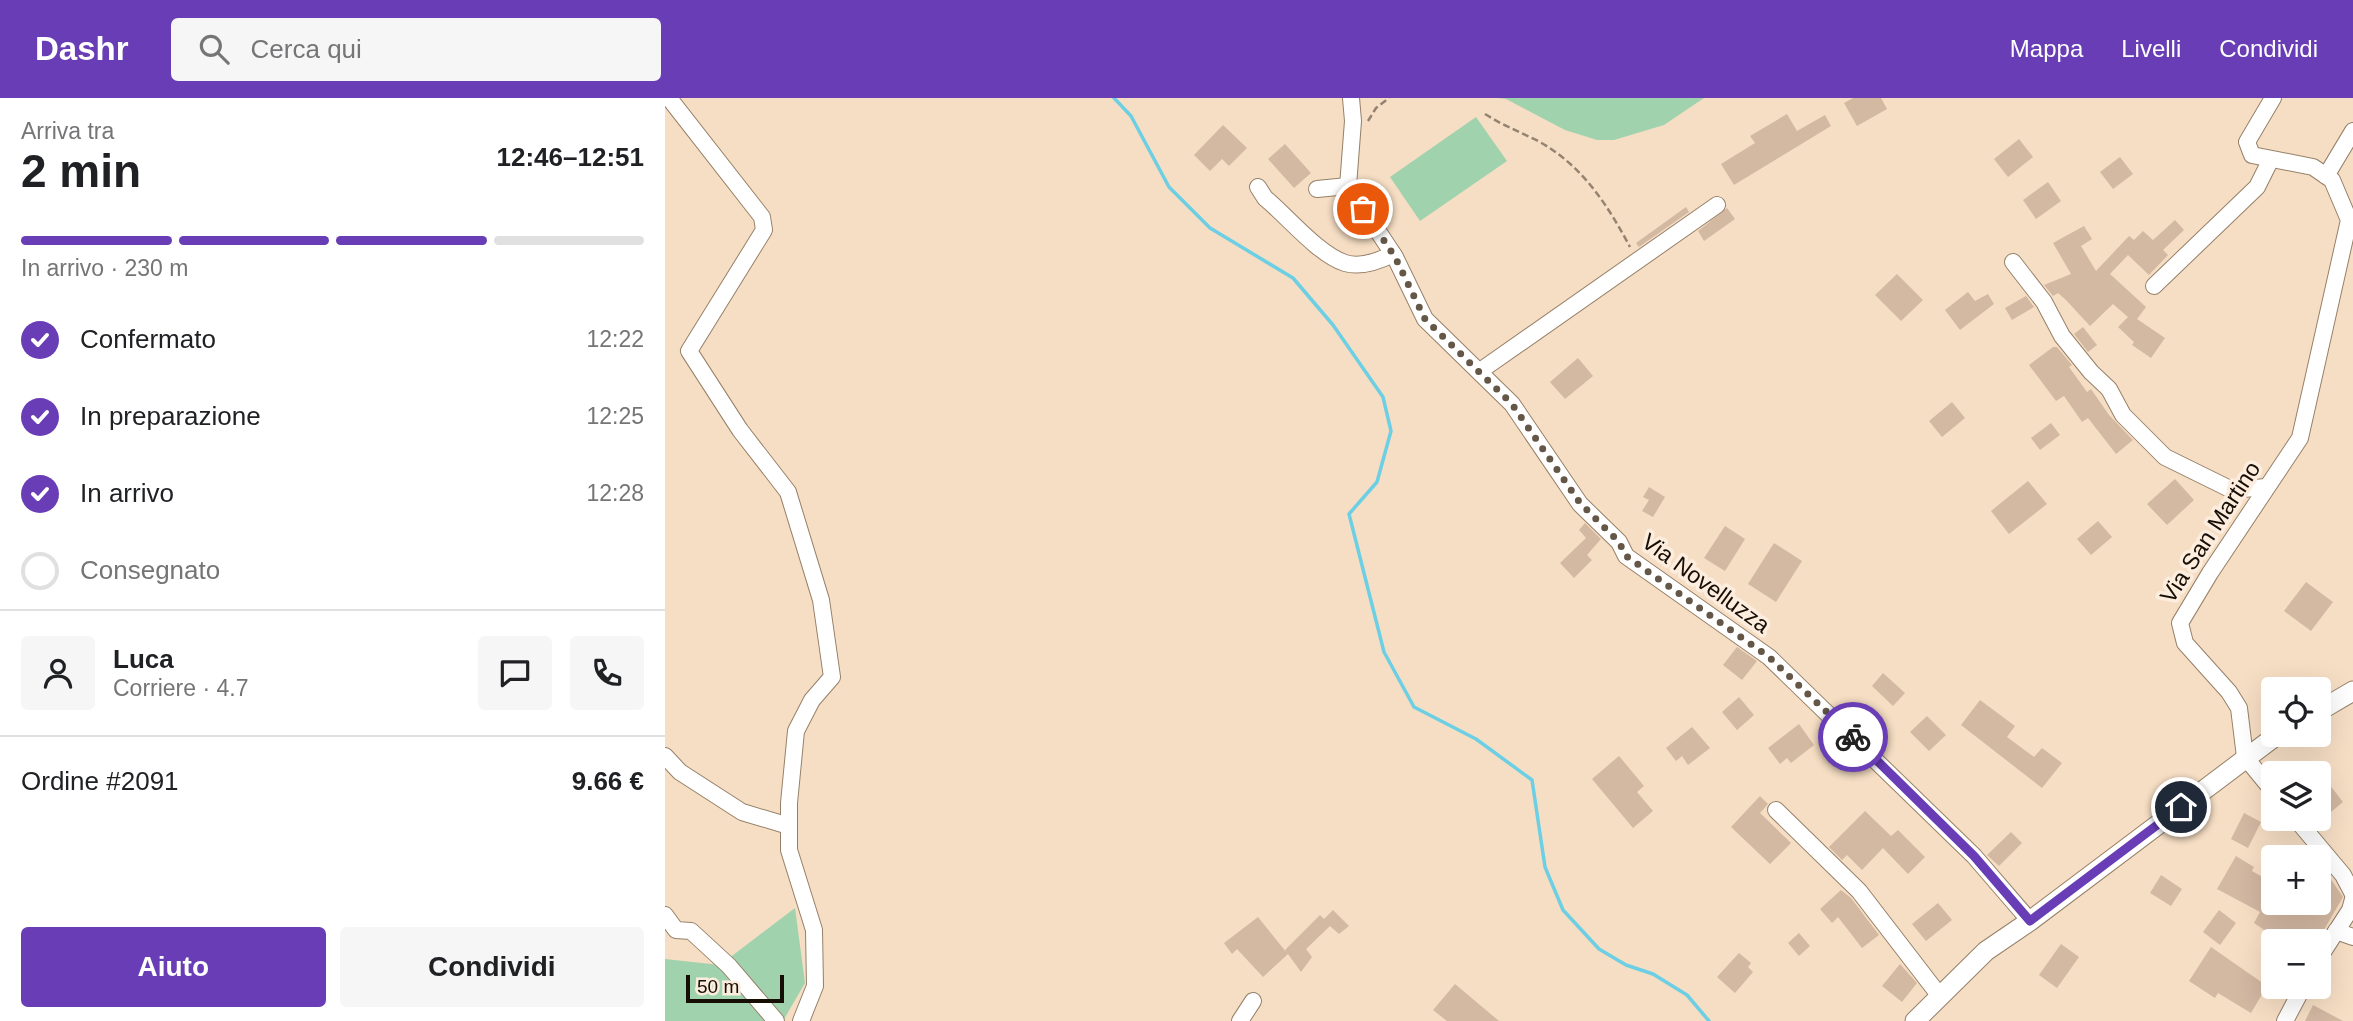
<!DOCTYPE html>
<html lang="it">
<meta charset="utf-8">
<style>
:root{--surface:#fff;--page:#f6f6f6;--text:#202124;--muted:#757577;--line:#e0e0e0;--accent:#683db5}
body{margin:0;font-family:Helvetica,sans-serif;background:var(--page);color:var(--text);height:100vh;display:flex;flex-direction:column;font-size:26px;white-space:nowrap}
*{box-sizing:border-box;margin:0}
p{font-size:23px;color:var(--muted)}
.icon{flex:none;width:38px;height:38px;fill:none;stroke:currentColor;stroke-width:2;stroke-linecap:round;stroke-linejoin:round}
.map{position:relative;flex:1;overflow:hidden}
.side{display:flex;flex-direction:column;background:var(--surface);width:665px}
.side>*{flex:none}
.tools{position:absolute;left:1596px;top:579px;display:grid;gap:14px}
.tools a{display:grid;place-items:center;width:70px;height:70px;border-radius:7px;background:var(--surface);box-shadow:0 7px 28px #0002;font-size:35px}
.scale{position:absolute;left:21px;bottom:18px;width:98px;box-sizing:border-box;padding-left:7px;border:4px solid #160e05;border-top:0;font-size:19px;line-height:24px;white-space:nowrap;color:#160e05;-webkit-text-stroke:5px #fcedde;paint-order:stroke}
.pin{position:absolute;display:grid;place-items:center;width:60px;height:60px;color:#fff;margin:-30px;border:4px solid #fff;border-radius:50%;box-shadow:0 2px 7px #0007}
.courier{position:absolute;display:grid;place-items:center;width:70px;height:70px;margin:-35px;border:5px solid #683db5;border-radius:50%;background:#fff;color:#222;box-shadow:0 2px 9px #0007}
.headline em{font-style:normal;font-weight:700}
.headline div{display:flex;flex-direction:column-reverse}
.headline{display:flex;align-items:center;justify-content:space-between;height:119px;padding:0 21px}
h1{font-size:46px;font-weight:700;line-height:52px}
.bar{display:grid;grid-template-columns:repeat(4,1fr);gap:10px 7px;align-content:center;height:84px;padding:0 21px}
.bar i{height:9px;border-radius:5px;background:var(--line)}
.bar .active{background:var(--accent)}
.bar p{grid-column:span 4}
.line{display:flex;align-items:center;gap:18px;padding:0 21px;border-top:2px solid var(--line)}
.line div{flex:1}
.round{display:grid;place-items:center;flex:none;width:74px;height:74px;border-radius:7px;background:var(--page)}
ol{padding:0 21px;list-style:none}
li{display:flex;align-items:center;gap:21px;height:77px}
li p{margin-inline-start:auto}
li .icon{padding:7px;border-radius:50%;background:var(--accent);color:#fff;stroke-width:4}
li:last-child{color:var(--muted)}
li i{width:38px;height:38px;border:4px solid var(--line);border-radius:50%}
.primary-button{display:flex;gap:14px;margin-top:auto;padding:14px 21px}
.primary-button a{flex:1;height:80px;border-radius:7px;background:var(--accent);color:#fff;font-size:28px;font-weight:700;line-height:80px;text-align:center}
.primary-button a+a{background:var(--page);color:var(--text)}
header{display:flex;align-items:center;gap:42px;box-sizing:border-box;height:98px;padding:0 35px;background:var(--accent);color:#fff}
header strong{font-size:33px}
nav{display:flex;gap:38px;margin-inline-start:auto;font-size:24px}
.search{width:490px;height:63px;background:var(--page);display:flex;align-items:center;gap:18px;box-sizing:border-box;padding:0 24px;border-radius:7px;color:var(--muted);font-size:26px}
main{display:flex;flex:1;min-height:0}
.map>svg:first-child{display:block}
</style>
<header>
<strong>Dashr</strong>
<div class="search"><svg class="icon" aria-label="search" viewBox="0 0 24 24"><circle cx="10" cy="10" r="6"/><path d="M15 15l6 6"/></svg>Cerca qui</div>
<nav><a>Mappa</a><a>Livelli</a><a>Condividi</a></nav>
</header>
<main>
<section class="side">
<div class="headline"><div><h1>2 min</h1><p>Arriva tra</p></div><em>12:46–12:51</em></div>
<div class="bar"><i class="active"></i><i class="active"></i><i class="active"></i><i></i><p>In arrivo · 230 m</p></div>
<ol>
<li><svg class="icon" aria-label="check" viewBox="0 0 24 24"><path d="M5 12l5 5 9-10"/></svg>Confermato<p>12:22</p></li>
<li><svg class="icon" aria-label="check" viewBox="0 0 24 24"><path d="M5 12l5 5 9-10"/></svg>In preparazione<p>12:25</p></li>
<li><svg class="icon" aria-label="check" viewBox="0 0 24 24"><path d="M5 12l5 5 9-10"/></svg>In arrivo<p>12:28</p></li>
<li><i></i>Consegnato</li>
</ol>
<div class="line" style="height:126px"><a class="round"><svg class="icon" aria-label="person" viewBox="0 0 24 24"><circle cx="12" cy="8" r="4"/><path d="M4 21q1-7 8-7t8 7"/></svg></a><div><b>Luca</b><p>Corriere · 4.7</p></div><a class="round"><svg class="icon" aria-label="chat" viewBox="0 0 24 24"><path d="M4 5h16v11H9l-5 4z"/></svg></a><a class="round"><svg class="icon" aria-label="phone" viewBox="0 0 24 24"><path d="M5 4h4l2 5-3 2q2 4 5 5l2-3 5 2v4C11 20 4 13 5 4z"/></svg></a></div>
<div class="line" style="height:91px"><div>Ordine #2091</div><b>9.66 €</b></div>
<div class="primary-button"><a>Aiuto</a><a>Condividi</a></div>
</section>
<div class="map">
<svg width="1688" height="923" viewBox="0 0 1688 923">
<rect width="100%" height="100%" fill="#f6dec4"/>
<!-- green -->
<g fill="#a0d2ad">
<polygon points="833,0 1039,0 999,27 949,42 932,42 900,32 841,1"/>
<polygon points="811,19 842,63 755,123 725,79"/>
<polygon points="130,810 140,885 118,923 0,923 0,861 55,867"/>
</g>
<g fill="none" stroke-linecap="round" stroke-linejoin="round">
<!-- stream -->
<polyline stroke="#6dcfe3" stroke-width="3.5" points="449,0 466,18 504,89 545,130 628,180 668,227 718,299 726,333 712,384 684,416 719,554 749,609 811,641 867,682 880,769 898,812 934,851 961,867 988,876 1022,897 1044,923"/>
</g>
<!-- building -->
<g fill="#d3b8a2">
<polygon points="1188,0 1216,0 1222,11 1192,28 1179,5"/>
<polygon points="1122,16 1132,33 1160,17 1166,28 1069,87 1056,66 1090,45 1085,38"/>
<polygon points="558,27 582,50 564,68 557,61 545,73 529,57"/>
<polygon points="1354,41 1368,59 1343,79 1329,61"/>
<polygon points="620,46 646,75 629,90 603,61"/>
<polygon points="1455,59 1468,76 1448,91 1435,74"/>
<polygon points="1383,84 1396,103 1371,121 1358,102"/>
<polygon points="1021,109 1024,114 974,149 971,145"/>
<polygon points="1062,110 1070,121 1039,143 1033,133"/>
<polygon points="1510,122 1519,132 1498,152 1503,157 1484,177 1463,157 1445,176 1481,209 1472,221 1500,240 1486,260 1467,247 1469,244 1453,229 1463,219 1448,206 1425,228 1401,202 1393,195 1388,198 1379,187 1406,176 1388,145 1419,128 1427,141 1416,148 1431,173 1464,138 1469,142 1478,133 1488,142"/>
<polygon points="1232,176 1258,202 1236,223 1210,197"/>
<polygon points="1303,194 1310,203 1323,196 1329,206 1295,232 1280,212"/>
<polygon points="1361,198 1369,209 1347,222 1340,210"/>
<polygon points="1418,229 1432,247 1423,254 1409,236"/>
<polygon points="1388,249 1392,249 1407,267 1404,269 1422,294 1426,291 1444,317 1468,342 1451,356 1423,320 1417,324 1399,298 1391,303 1364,267"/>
<polygon points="913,260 928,278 900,301 885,284"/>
<polygon points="1287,304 1300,320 1277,339 1264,323"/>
<polygon points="1386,325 1395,337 1375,352 1366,340"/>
<polygon points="1510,381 1529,402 1502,427 1482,406"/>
<polygon points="1363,383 1382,406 1344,436 1326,413"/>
<polygon points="984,389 1000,399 988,419 977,413 984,402 978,399"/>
<polygon points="1433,423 1447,439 1426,457 1412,441"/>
<polygon points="920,425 936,441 922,457 927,462 909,480 895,465 921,440 914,432"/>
<polygon points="1060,428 1080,441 1060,473 1039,460"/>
<polygon points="1109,445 1137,463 1111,504 1083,486"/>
<polygon points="1641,484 1668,504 1646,533 1619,513"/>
<polygon points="1072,549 1092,563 1077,582 1058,567"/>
<polygon points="1218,575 1240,595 1228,608 1207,588"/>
<polygon points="1074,599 1089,617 1072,632 1057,614"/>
<polygon points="1315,602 1350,628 1342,639 1369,659 1377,650 1397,665 1377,690 1296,627"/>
<polygon points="1262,618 1281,637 1264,653 1245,634"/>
<polygon points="1134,626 1149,647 1126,665 1122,660 1115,666 1103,650"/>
<polygon points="1027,629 1045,650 1023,667 1017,658 1011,663 1001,650"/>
<polygon points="954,658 979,688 972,694 988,713 968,730 927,681"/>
<polygon points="1664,686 1678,704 1654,724 1654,695"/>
<polygon points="1095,698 1103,706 1095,715 1126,745 1105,766 1066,729"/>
<polygon points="1200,713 1226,738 1233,732 1260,759 1243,776 1218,750 1197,772 1182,757 1177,762 1164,749"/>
<polygon points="1579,715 1596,724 1583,750 1566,741"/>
<polygon points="1346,734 1357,745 1334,768 1322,757"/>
<polygon points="1571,758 1589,769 1587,773 1608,785 1608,805 1654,805 1654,764 1678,799 1652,844 1633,834 1627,844 1605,844 1608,838 1589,825 1595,814 1552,791"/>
<polygon points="1496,777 1517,791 1506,808 1485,795"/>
<polygon points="1176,792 1186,800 1214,837 1197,850 1173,819 1167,825 1155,811"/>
<polygon points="1273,805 1287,822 1261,843 1247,826"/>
<polygon points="668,812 684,828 674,836 665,828 641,851 647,859 636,874 623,856 598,879 572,851 567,856 559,845 593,819 622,855 620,852 655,817 659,821"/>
<polygon points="1554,812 1571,825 1555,847 1538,834"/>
<polygon points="1134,835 1145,848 1134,858 1123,845"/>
<polygon points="1396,846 1414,859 1392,890 1374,877"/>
<polygon points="1546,849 1602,888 1586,915 1553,895 1550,900 1524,883"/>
<polygon points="1074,855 1086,865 1083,869 1088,874 1070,895 1052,879"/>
<polygon points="1235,866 1252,885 1237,904 1217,888"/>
<polygon points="790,886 834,923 782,923 768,912"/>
<polygon points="1648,907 1678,923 1640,923"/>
</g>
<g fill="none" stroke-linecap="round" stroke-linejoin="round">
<defs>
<g id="minor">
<polyline points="4,0 97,119 99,132 24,253 75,332 123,394 156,502 167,579 147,602 131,633 124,705 124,752 149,832 150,888 136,923"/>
<polyline points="686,0 688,23 683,88 730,159 760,221 847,306 915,406 954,444 961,458 1104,559 1309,758 1365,823"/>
<polyline points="1661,78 1688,33"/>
<path d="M593,89l7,11c22,18 54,57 80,65 16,5 34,-2 48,-9"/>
<polyline points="652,91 683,88"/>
<polyline points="1348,164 1379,204 1397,238 1426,274 1444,291 1458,317 1500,359 1567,392 1601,389"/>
<polyline points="1489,188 1592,89 1605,63"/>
<polyline points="815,273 1052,107"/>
<polyline points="0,658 15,674 77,714 124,728"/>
<polyline points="1608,693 1580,659 1574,610 1564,594 1520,545 1515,525 1545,475 1635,340 1684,122 1667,82 1648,69 1587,57 1582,44 1608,0"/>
<polyline points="1111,712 1194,793 1274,897"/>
<polyline points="1631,721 1678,777 1688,796"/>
<polyline points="0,817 11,832 26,833 64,868 111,923"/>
<polyline points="1671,833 1688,839"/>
<polyline points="1654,860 1685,812 1688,801"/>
<polyline points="575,923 588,903"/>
<polyline points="1620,923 1638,889"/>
</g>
<g id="tertiary">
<polyline points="1654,613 1688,593"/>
<polyline points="1250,923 1321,853 1365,823 1612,637"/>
</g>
</defs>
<!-- minor casing -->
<use href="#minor" stroke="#968068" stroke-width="18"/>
<!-- tertiary casing -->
<use href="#tertiary" stroke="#968068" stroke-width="21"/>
<!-- path -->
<g stroke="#938370" stroke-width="2.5" stroke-dasharray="7 3.5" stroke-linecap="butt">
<path d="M820,16c17,11 35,18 53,27 44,24 69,63 92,106"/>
<polyline points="703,23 711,10 724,0"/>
</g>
<!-- minor -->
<use href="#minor" stroke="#fff" stroke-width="16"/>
<!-- tertiary -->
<use href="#tertiary" stroke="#fff" stroke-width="19"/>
</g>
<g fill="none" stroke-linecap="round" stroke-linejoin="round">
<!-- done -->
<polyline stroke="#645748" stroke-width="7" stroke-dasharray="0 12.6" points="698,111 730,159 760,221 847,306 915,405 954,444 961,458 1104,559 1188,639"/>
<!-- route -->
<polyline stroke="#683db5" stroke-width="9" points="1188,639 1309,758 1365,823 1516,709"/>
</g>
<g text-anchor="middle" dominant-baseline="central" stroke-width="7" stroke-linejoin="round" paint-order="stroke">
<!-- street labels -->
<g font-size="23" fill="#160e05" stroke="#fcedde">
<text transform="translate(1545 434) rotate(-57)">Via San Martino</text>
<text transform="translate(1041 485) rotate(36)">Via Novelluzza</text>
</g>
</g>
</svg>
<div class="tools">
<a><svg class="icon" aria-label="locate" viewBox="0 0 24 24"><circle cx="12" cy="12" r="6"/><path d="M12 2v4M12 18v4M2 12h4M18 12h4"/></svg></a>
<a><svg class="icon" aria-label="layers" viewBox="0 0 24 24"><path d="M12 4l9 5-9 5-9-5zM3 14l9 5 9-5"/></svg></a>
<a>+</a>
<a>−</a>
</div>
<div class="scale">50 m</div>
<div class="pin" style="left:698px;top:111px;background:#ea580c"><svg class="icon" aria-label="bag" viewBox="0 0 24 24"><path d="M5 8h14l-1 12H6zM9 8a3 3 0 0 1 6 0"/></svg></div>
<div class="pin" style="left:1516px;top:709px;background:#1f2937"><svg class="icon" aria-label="home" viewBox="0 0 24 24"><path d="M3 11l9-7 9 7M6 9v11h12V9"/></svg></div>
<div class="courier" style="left:1188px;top:639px"><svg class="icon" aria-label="bike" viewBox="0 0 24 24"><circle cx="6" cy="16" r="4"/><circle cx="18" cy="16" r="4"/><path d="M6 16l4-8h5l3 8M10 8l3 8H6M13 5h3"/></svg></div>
</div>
</main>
